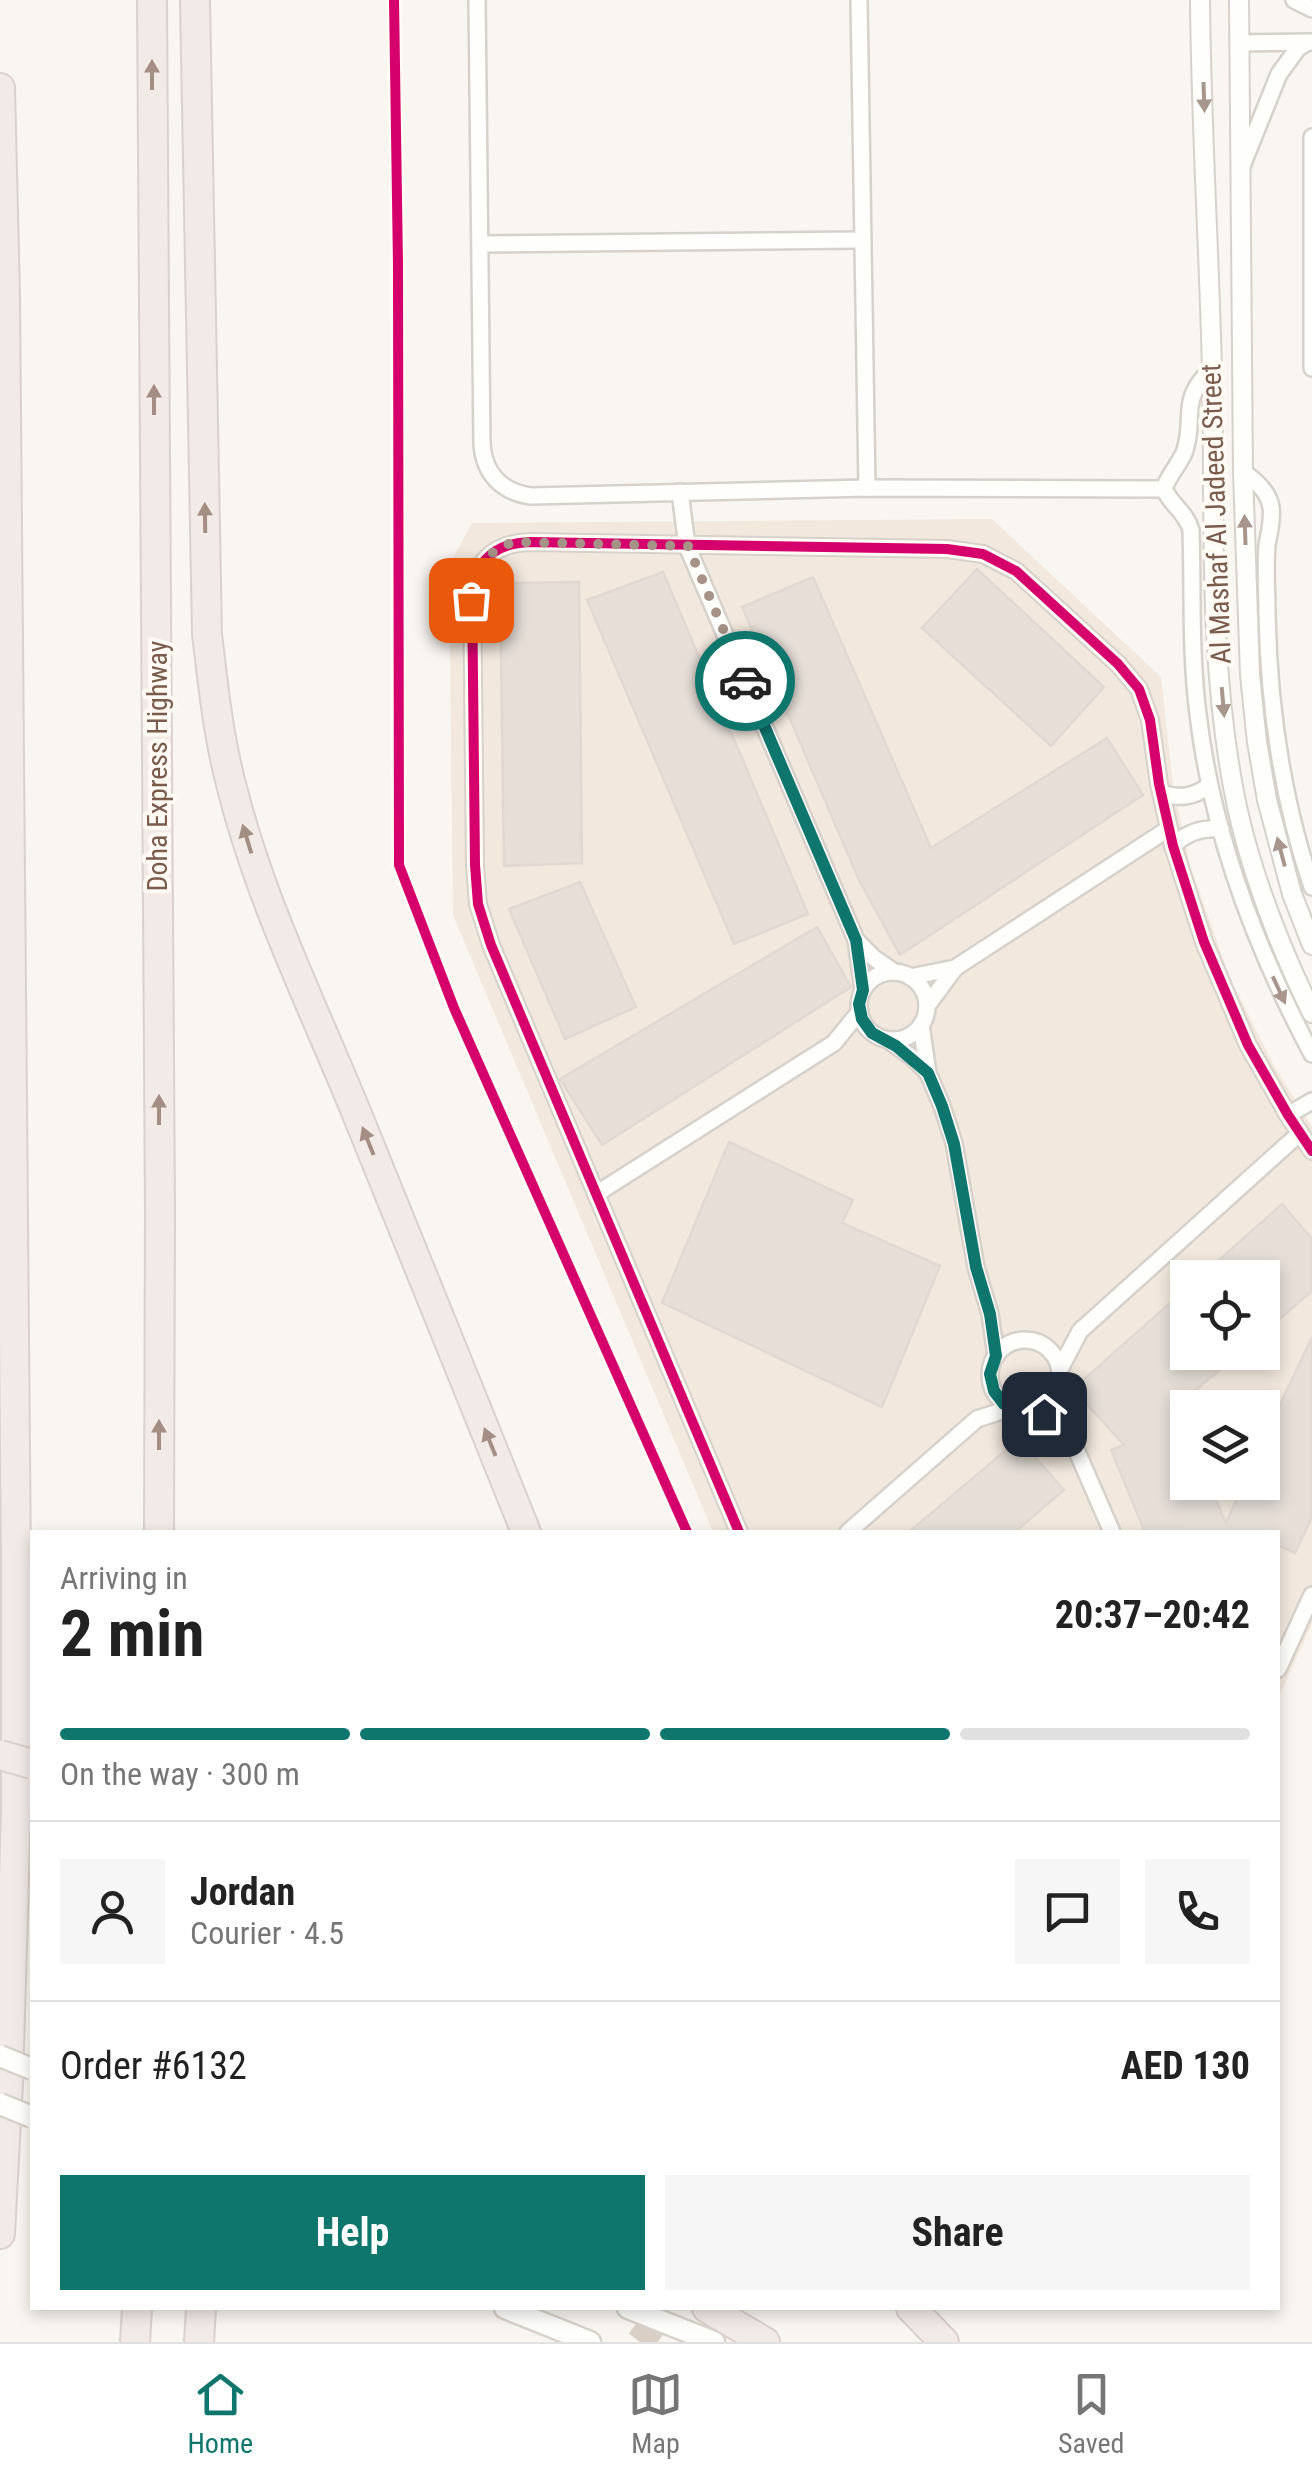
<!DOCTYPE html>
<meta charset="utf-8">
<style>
:root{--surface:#fff;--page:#f6f6f6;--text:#222;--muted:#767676;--line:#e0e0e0;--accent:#0f766e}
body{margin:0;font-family:"Roboto Condensed",sans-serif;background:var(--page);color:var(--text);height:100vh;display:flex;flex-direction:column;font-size:38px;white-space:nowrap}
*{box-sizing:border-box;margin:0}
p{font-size:32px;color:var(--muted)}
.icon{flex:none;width:55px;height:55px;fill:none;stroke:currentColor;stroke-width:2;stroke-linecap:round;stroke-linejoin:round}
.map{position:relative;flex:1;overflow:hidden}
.drawer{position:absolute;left:30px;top:1530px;width:1250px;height:780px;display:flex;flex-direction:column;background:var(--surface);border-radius:0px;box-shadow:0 5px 15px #0003}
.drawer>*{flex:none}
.buttons{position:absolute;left:1170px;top:1260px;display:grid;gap:20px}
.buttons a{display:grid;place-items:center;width:110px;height:110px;border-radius:0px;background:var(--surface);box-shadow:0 5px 15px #0003;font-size:50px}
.pin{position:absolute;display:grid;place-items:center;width:85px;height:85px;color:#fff;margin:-42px;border-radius:20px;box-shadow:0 5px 15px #0006}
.courier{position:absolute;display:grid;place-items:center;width:100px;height:100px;margin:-50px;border:8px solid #0f766e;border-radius:50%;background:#fff;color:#222;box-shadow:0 2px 12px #0007}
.head em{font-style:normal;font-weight:700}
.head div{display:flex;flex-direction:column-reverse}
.head{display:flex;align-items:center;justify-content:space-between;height:170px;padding:0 30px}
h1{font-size:65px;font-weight:700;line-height:75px}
.bar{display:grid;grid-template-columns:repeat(4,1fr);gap:15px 10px;align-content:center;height:120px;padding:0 30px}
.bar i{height:12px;border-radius:8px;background:var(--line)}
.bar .selected{background:var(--accent)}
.bar p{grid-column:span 4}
.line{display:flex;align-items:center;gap:25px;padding:0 30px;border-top:2px solid var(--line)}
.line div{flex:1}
.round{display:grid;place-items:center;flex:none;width:105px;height:105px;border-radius:0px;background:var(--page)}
.cta{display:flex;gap:20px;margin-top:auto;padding:20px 30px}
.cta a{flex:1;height:115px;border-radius:0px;background:var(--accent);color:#fff;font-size:40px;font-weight:700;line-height:115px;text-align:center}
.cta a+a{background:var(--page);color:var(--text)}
.tabs{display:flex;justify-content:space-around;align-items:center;height:140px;border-top:2px solid var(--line);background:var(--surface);font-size:28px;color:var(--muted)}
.tabs a{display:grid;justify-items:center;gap:5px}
.tabs .selected{color:var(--accent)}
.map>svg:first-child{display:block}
</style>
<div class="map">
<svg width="1312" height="2342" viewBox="0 0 1312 2342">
<rect width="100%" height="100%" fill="#f9f5f0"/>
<!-- residential -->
<path fill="#f2e8de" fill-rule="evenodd" d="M992,519l169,158 12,108 17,80 40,113 43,86 39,63v497l-34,75v-167h-565l-260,-617 -4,-350 23,-42zM1188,1278h74v74h-74zM1188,1408h74v74h-74z"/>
<!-- building -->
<g fill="#e6ded7" stroke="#e2d8d2" stroke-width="2.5">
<polygon points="977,569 1104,687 1051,746 922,628"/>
<polygon points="663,572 808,914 734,944 587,600"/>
<polygon points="813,577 931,848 1107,738 1143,795 900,955 859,880 742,607"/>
<polygon points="579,582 582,863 504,866 500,583"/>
<polygon points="580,882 636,1007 565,1039 509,909"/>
<polygon points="817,927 851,987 602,1145 560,1079"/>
<polygon points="729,1142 853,1200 842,1223 940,1266 882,1407 662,1303"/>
<polygon points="1282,1204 1312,1239 1312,1291 1262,1334 1262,1278 1199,1278"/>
<polygon points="1188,1287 1188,1352 1242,1352 1175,1407 1188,1436 1188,1482 1208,1482 1226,1523 1244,1482 1262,1482 1262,1443 1312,1337 1312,1517 1295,1553 1278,1545 1278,1532 1145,1532 1111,1450 1124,1445 1073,1389"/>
<polygon points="1019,1439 1064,1490 1015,1532 909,1532"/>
</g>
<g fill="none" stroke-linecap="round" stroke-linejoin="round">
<!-- motorway-tunnel -->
<polyline stroke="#d9cfc7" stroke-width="28" stroke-dasharray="28 14" stroke-linecap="butt" points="640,2342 666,2308"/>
<defs>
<g id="minor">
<path d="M477,0l5,444c2,30 20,48 49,52l336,-8 297,1"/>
<polyline points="859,0 867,488"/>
<polyline points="1294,0 1312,9"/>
<polyline points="1239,43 1310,42"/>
<polyline points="1312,137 1312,368"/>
<polyline points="1242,166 1279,74 1298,48 1308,42"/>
<polyline points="481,244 862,240"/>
<path d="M1212,369c-35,32 -15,49 -28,84 -6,13 -16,23 -20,36 7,16 22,23 27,41 2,61 -1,123 7,184 14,120 58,235 114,340"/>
<path d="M1243,472c13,9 25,19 28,35 2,13 -2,26 -4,38 -2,23 0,47 0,70 2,92 15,184 45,272"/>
<polyline points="680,492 687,546 856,940 863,990"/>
<path d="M1161,793c19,6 32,4 48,-7"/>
<path d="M1173,846c14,-14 28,-18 48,-17"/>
<polyline points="856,940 874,958 894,972"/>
<circle cx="893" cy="1006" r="34"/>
<polyline points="910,977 955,968 1168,829"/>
<polyline points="927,1006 955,968"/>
<polyline points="921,1025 928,1073 942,1106 954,1143 976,1267 990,1314 996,1356"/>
<polyline points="888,1040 913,1058 928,1073"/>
<polyline points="1288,1115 1312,1101"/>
<polyline points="596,1194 834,1043 860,1011"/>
<circle cx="1025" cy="1375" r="35"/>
<polyline points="1060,1369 1080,1331 1300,1133"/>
<polyline points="1056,1394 1068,1431 1112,1532"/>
<path d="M739,1532l-248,-587 -13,-41 -3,-39 -3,-281c10,-29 28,-41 58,-42l417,7 36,5 33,17 102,93 21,25 11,31 9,64 14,62 31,96 44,103 40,70 24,36"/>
<polyline points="848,1532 977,1419 1011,1408"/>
<polyline points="1278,1669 1312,1595"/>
</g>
<g id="tertiary">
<path d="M1200,0c1,123 9,247 12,370 3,145 -5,295 25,437 16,72 43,140 75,206"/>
<polyline points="1239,0 1243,472 1250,675 1257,742 1267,800 1292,894 1312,945"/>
</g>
<g id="secondary">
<polyline points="505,2308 590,2342"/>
<polyline points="628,2308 714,2342"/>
</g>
<g id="motorway">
<polyline points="152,0 160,1211 159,1532"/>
<path d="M195,0l12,634c6,50 11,101 24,150 29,118 85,228 130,340 56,136 110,272 165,408"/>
<polyline points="0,88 5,296 16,1566 16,1809 8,2084 0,2234"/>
<polyline points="707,2308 765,2342"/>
<polyline points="911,2308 944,2342"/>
<polyline points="135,2342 137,2308"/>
<polyline points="199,2342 201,2308"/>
</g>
</defs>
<!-- minor casing -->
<use href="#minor" stroke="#d7d1cb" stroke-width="20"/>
<!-- tertiary casing -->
<use href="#tertiary" stroke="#d7d1cb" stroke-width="22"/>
<!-- secondary casing -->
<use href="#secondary" stroke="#d9d2cb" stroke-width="25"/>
<!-- motorway casing -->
<use href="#motorway" stroke="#dad1cc" stroke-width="32"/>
<!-- minor -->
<use href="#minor" stroke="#fefefd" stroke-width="15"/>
<!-- tertiary -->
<use href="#tertiary" stroke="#fefefd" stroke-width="18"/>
<!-- secondary -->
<use href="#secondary" stroke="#fefefd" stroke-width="20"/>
<!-- motorway -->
<use href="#motorway" stroke="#f2eae7" stroke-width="28"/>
<defs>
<g id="secondary-bridge">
<polyline points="0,2056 32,2069"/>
<polyline points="0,2104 32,2117"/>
</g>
<polyline id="motorway-bridge" points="0,1755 32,1764"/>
</defs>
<!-- secondary-bridge casing -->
<use href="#secondary-bridge" stroke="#d9d2cb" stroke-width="25" stroke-linecap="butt"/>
<!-- motorway-bridge casing -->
<use href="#motorway-bridge" stroke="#dad1cc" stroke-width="32" stroke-linecap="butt"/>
<!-- secondary-bridge -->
<use href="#secondary-bridge" stroke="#fefefd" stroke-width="20"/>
<!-- motorway-bridge -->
<use href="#motorway-bridge" stroke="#f2eae7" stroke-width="28"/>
<defs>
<g id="cycleway">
<polyline points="394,0 398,265 399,865 454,1008 687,1532"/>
<path d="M739,1532l-248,-587 -13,-41 -3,-39 -3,-281c10,-29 28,-41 58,-42l417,7 36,5 33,17 102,93 21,25 11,31 9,64 14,62 31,96 44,103 40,70 24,36"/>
</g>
</defs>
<!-- cycleway casing -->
<use href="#cycleway" stroke="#fffaf3" stroke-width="16"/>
<!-- cycleway -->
<use href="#cycleway" stroke="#d6006c" stroke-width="10"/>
</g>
<!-- one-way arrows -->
<defs><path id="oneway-solid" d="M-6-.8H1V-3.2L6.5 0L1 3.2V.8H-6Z" transform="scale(2.5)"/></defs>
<g fill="#a48e83">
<use href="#oneway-solid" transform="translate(152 75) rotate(-90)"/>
<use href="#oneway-solid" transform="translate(154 400) rotate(-90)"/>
<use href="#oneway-solid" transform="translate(205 518) rotate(-91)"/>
<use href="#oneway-solid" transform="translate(247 839) rotate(-107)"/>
<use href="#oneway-solid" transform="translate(159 1110) rotate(-90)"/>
<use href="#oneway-solid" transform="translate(368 1141) rotate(-112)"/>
<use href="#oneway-solid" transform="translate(159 1435) rotate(-90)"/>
<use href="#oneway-solid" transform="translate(490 1442) rotate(-112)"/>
</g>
<g fill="#a8958b">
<use href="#oneway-solid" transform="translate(1204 97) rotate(88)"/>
<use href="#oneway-solid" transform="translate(1245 530) rotate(-92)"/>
<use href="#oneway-solid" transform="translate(1223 702) rotate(85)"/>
<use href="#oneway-solid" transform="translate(1281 852) rotate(-105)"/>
<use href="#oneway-solid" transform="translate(1279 990) rotate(65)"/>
</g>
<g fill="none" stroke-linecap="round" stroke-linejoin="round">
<!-- done -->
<path stroke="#a69286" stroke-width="10" stroke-dasharray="0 18" d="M471,600c1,-30 15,-49 43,-58l174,4 57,135"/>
<!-- route -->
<polyline stroke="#0f766e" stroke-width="12" points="745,681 856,940 863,990 859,1004 862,1019 872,1033 896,1046 928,1073 942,1106 954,1144 976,1267 990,1314 996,1356 990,1374 994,1391 1004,1404 1012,1408 1020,1410 1036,1410 1044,1414"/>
</g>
<g text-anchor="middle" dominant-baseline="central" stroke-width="8" stroke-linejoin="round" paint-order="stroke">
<!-- street labels -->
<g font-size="28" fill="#7a5c4d" stroke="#fffaf3">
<text transform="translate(1216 514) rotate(-92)">Al Mashaf Al Jadeed Street</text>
<text transform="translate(157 766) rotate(-90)">Doha Express Highway</text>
</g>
</g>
</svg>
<div class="buttons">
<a><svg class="icon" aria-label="locate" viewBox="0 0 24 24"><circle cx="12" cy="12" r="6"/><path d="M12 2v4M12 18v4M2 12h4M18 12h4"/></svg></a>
<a><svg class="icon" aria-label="layers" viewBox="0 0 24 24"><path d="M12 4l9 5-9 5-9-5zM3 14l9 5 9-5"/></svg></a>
</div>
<div class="pin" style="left:471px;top:600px;background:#ea580c"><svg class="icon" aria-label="bag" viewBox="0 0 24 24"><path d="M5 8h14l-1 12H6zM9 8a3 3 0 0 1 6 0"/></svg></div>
<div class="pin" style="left:1044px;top:1414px;background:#1f2937"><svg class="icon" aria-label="home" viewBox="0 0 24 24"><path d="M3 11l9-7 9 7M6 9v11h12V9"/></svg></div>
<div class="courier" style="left:745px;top:681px"><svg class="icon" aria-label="car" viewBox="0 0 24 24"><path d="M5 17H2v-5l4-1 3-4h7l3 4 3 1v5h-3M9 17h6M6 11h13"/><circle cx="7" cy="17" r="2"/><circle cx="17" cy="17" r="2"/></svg></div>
<section class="drawer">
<div class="head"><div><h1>2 min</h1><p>Arriving in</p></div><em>20:37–20:42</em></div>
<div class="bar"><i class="selected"></i><i class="selected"></i><i class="selected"></i><i></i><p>On the way · 300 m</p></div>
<div class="line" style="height:180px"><a class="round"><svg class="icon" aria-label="person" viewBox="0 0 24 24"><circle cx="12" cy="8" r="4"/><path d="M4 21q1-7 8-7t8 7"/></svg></a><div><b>Jordan</b><p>Courier · 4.5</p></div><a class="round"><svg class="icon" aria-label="chat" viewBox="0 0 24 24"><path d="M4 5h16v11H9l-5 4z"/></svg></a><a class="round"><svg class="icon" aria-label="phone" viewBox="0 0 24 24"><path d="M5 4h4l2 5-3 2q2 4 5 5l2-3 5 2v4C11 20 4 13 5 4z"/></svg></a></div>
<div class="line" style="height:130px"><div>Order #6132</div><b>AED 130</b></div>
<div class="cta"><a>Help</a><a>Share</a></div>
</section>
</div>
<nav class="tabs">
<a class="selected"><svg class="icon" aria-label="home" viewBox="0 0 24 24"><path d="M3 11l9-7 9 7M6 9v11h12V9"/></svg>Home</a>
<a><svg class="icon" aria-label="map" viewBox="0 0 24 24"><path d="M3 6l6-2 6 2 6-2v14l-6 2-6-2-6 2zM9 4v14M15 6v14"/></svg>Map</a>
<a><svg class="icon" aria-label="saved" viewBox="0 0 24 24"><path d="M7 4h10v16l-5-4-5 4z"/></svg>Saved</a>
</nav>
